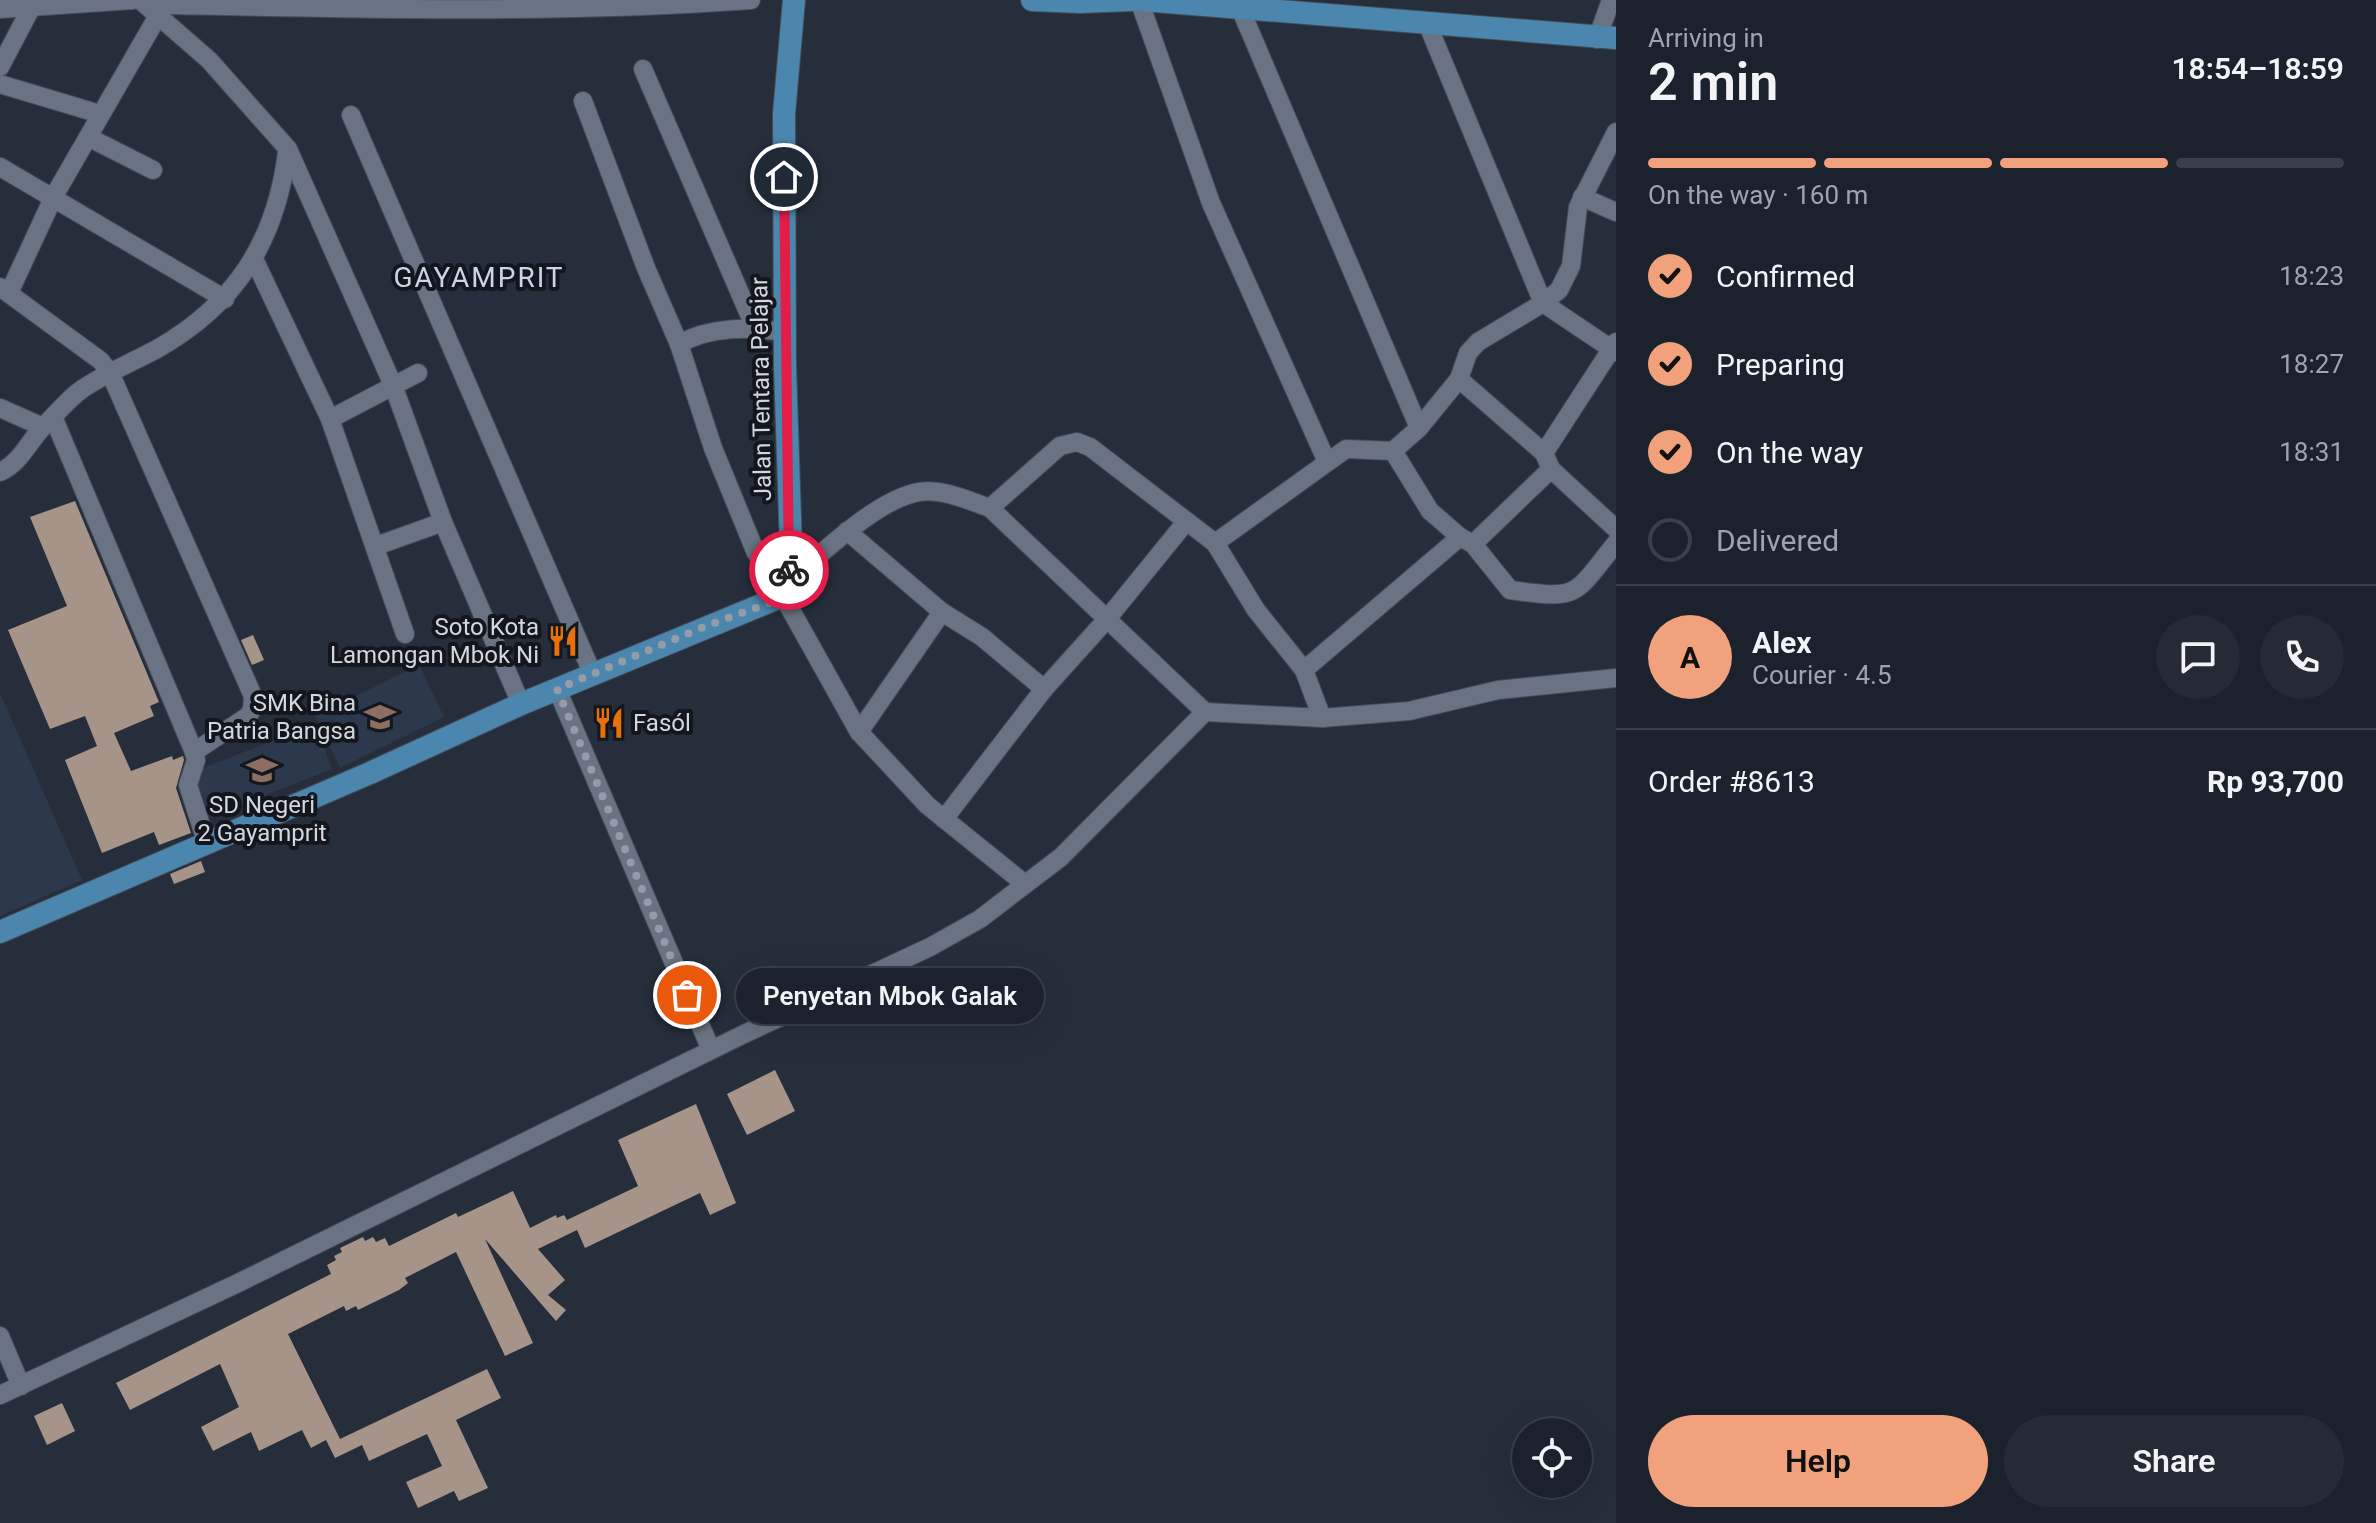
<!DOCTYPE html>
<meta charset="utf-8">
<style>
:root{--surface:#1c222d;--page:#252a35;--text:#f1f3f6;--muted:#a0a4aa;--line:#3a3f49;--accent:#f1a17b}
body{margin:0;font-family:Roboto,sans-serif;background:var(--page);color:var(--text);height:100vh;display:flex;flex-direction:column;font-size:30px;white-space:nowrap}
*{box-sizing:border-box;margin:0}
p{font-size:26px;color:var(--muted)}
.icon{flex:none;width:44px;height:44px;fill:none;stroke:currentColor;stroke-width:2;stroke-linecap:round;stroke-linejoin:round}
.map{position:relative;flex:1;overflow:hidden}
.drawer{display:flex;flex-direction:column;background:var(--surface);width:760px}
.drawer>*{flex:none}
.tools{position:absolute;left:1512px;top:1418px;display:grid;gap:16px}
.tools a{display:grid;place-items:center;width:80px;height:80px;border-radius:50%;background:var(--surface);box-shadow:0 8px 32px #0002,0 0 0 2px var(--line);font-size:40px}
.pin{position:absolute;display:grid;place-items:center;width:68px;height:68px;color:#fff;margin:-34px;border:4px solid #fff;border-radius:50%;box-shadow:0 2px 8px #0007}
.courier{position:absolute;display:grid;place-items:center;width:80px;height:80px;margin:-40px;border:6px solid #e11d48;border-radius:50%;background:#fff;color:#222;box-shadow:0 2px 10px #0007}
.bubble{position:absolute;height:56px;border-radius:28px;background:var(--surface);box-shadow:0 8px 32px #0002,0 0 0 2px var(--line);font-size:26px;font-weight:600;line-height:56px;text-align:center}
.overview em{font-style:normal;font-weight:600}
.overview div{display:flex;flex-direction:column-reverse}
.overview{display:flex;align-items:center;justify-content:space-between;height:136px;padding:0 32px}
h1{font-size:52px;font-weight:600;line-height:60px}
.bar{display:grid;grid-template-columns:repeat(4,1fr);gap:12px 8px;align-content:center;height:96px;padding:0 32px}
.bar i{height:10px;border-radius:6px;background:var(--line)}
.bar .on{background:var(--accent)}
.bar p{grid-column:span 4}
.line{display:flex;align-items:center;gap:20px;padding:0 32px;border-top:2px solid var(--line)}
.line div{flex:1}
.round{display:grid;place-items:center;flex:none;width:84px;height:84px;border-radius:42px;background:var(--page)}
ol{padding:0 32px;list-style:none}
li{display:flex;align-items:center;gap:24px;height:88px}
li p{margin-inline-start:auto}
li .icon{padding:8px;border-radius:50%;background:var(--accent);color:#111;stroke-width:4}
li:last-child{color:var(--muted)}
li i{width:44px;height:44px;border:4px solid var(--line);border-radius:50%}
.primary-button{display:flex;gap:16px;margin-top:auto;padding:16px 32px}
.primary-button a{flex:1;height:92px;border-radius:48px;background:var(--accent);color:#111;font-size:32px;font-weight:600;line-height:92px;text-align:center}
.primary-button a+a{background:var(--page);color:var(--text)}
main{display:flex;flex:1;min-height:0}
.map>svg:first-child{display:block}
</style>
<main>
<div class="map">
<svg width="1616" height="1523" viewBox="0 0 1616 1523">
<rect width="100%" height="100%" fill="#262e3c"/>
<!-- built -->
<g fill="#2c394c">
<polygon points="419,665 444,717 340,768 315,716"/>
<polygon points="0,693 82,880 0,916"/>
<polygon points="315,724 332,769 210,817 193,772"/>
</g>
<!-- building -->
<g fill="#a79489">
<polygon points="75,501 159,702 150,706 154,716 114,733 131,771 172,756 173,760 183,756 184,760 176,788 191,833 159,845 154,832 102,853 65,760 97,746 85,716 50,729 8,630 67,606 30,517"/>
<polygon points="253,635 264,660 252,665 241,640"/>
<polygon points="201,861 205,872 174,884 170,874"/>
<polygon points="775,1070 795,1111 747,1135 727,1094"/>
<polygon points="696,1104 736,1203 710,1215 700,1193 585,1248 577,1230 538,1249 565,1280 548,1295 566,1310 556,1321 485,1239 533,1343 505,1356 456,1252 405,1278 408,1283 399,1290 358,1310 356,1306 346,1311 344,1306 288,1334 340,1439 487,1369 501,1398 456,1420 488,1488 459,1501 454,1491 418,1508 406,1482 442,1466 427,1434 369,1461 362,1445 335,1458 326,1440 311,1448 302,1430 259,1451 251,1432 213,1451 201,1427 239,1407 220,1364 130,1410 116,1383 331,1274 327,1265 336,1260 334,1256 342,1252 340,1248 363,1237 365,1241 373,1237 376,1242 385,1238 389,1246 456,1213 458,1217 513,1191 530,1228 556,1215 557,1218 564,1215 567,1220 638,1186 618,1140"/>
<polygon points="62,1403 75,1431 47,1445 34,1416"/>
</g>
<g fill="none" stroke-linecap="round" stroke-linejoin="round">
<defs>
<g id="minor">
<polyline points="140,0 209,60 288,149 393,385 443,522 521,704"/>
<path d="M143,0l26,5c194,4 388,9 582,-5"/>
<polyline points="1139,0 1211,203 1327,462"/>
<polyline points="1240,8 1419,428"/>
<polyline points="0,9 133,0"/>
<polyline points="1427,23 1543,303 1616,352"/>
<polyline points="1597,39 1611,0"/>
<polyline points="0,67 31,8"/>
<polyline points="643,69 755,328"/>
<polyline points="0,84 100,114"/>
<polyline points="583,101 646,268 679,344 713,448 756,553"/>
<polyline points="351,115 593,675"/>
<polyline points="88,137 153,170"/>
<polyline points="0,167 225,299"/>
<polyline points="1582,197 1616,212"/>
<polyline points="254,259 330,419 405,634"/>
<polyline points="0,287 101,361 111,375 253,696 252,710 248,716 194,752"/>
<polyline points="9,293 54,196 159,14"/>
<path d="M679,344c32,-18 70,-17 105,-12"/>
<polyline points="1459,379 1544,453 1551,469 1616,529"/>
<polyline points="0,408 43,427"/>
<polyline points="54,419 194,752 196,760 188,785 207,844"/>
<polyline points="330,419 418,373"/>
<path d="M1393,451l37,60 30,26 13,7 37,46c71,10 63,6 106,-47"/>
<polyline points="1544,453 1616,342"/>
<path d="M0,472c20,-9 28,-29 42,-44 11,-11 23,-25 35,-35 18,-15 58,-32 80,-44 79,-45 119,-108 130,-197"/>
<polyline points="990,508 1205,712"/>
<polyline points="847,531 942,612 982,637 1044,689"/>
<polyline points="1215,543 1256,610 1304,670 1322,718"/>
<polyline points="1473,544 1551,469"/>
<polyline points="376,546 443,522"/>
<path d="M788,582c32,-27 89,-83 131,-90 22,-4 51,9 71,16l70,-62 17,-4 13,5 125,96 131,-94 47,2 26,-23 40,-49 9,-26 10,-11 65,-39 16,-13 12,-24 7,-59 38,-75"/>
<polyline points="783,596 859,732 927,805 1025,884"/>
<polyline points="1304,670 1460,537"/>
<polyline points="557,689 711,1050"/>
<polyline points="859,732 942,612"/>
<polyline points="944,819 1044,689 1107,619 1185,523"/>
<polyline points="0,1336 21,1386"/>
<polyline points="0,1395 236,1284 742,1035 930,947 980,919 1061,857 1205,712 1322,718 1409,711 1498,690 1616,678"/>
</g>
<g id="major">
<polyline points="1032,0 1080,2 1131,0"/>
<polyline points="1142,0 1616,38"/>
<polyline points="0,932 370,773 521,704 783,596 788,582 791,549 785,366 784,114 794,0"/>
</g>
</defs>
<!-- minor casing -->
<use href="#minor" stroke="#464c58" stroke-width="20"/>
<!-- major casing -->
<use href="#major" stroke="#464c58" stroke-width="24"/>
<!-- minor -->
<use href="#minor" stroke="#697383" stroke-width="18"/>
<!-- major -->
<use href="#major" stroke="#4b86ae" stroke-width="22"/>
</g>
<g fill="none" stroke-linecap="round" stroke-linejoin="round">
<!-- done -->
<polyline stroke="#969ca7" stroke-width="8" stroke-dasharray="0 14.4" points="687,995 557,689 706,626 775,601 783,596 789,570"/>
<!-- route -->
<polyline stroke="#e11d48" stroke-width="10" points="784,177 789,570"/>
</g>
<!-- icons -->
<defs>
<symbol id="restaurant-bare" viewBox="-9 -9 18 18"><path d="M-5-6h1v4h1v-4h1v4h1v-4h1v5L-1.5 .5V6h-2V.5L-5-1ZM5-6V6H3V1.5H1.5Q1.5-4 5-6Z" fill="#e8710a" stroke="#13161d" stroke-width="2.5" paint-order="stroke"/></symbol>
<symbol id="school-bare" viewBox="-9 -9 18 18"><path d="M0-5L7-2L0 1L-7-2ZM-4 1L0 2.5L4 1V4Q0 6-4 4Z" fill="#8d6e63" stroke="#13161d" stroke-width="2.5" paint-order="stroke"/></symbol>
</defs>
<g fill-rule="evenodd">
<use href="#restaurant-bare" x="541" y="619" width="44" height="44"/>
<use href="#school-bare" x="358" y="695" width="44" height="44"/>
<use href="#restaurant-bare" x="587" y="701" width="44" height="44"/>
<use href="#school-bare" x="240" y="748" width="44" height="44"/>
</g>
<g text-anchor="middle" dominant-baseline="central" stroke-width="8" stroke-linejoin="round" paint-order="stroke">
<!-- street labels -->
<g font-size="24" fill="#d2d7e0" stroke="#13161d">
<text transform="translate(761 389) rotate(-91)">Jalan Tentara Pelajar</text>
</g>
<!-- poi labels -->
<g font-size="24" fill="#d2d7e0" stroke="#13161d" text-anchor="end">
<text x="539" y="627">Soto Kota<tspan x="539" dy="28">Lamongan Mbok Ni</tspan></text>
<text x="356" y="703">SMK Bina<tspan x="356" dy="28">Patria Bangsa</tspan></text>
<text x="633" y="723" text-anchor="start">Fasól</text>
<text x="262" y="805" text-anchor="middle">SD Negeri<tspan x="262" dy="28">2 Gayamprit</tspan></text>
</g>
<!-- quarter labels -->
<g font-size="28" letter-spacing="2" fill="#cad5e7" stroke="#13161d">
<text x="479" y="277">GAYAMPRIT</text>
</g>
</g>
</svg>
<div class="tools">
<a><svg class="icon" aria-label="locate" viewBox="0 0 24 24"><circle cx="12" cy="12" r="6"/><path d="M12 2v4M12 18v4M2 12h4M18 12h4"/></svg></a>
</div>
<div class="pin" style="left:687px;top:995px;background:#ea580c"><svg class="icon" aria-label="bag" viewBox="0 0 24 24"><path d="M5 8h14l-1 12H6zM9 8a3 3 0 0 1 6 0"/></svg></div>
<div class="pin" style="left:784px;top:177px;background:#1f2937"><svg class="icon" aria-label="home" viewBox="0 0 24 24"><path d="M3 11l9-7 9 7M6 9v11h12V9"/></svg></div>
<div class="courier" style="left:789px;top:570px"><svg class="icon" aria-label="bike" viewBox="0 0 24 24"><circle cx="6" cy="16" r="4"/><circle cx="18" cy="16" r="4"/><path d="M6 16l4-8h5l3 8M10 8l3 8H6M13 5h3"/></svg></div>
<div class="bubble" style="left:736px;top:968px;width:308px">Penyetan Mbok Galak</div>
</div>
<section class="drawer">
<div class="overview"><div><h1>2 min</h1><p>Arriving in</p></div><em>18:54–18:59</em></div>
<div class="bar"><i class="on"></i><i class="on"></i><i class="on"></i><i></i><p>On the way · 160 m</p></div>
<ol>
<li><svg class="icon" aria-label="check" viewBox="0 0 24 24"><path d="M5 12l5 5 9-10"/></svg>Confirmed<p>18:23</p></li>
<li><svg class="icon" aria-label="check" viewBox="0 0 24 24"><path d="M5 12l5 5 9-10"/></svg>Preparing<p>18:27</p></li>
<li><svg class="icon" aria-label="check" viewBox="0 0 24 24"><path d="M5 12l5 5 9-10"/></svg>On the way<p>18:31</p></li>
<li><i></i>Delivered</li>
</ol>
<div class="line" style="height:144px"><b class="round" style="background:var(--accent);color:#111">A</b><div><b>Alex</b><p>Courier · 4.5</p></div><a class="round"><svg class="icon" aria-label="chat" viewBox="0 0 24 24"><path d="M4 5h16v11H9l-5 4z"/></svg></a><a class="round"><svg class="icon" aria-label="phone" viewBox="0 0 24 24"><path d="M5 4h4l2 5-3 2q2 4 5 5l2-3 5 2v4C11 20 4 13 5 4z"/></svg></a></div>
<div class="line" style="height:104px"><div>Order #8613</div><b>Rp 93,700</b></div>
<div class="primary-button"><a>Help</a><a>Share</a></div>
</section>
</main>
